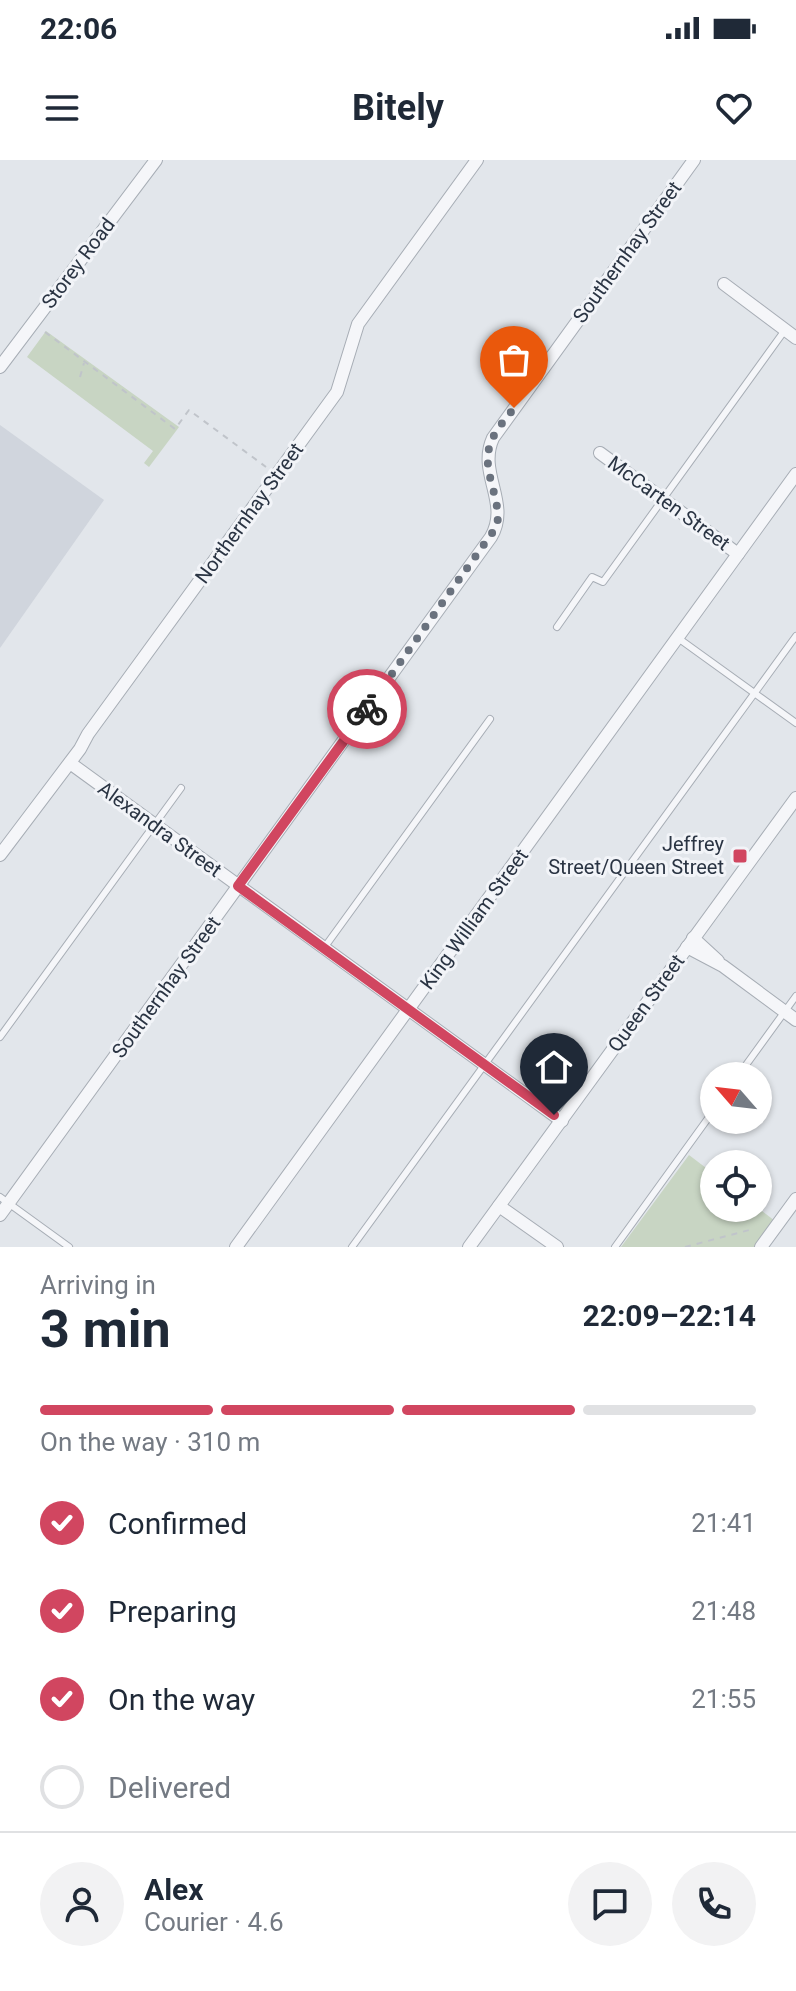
<!DOCTYPE html>
<meta charset="utf-8">
<style>
:root{--surface:#fff;--page:#f2f2f3;--text:#1f2937;--muted:#747a83;--line:#e0e1e3;--accent:#d14660}
body{margin:0;font-family:Roboto,sans-serif;background:var(--page);color:var(--text);height:100vh;display:flex;flex-direction:column;font-size:30px;white-space:nowrap}
*{box-sizing:border-box;margin:0}
p{font-size:26px;color:var(--muted)}
.icon{flex:none;width:44px;height:44px;fill:none;stroke:currentColor;stroke-width:2;stroke-linecap:round;stroke-linejoin:round}
.map{position:relative;height:1087px;overflow:hidden}
.sheet{display:flex;flex-direction:column;background:var(--surface);flex:1}
.sheet>*{flex:none}
.needle{width:52px;rotate:298deg}
.buttons{position:absolute;left:700px;top:902px;display:grid;gap:16px}
.buttons a{display:grid;place-items:center;width:72px;height:72px;border-radius:50%;background:var(--surface);box-shadow:0 2px 6px #0004;font-size:40px}
.pin{position:absolute;display:grid;place-items:center;width:68px;height:68px;color:#fff;margin:-82px -34px;border-radius:50% 50% 50% 0;rotate:-45deg;box-shadow:0 0 8px #0007}
.pin .icon{rotate:45deg}
.courier{position:absolute;display:grid;place-items:center;width:80px;height:80px;margin:-40px;border:6px solid #d14660;border-radius:50%;background:#fff;color:#222;box-shadow:0 2px 10px #0007}
.headline em{font-style:normal;font-weight:700}
.headline div{display:flex;flex-direction:column-reverse}
.headline{display:flex;align-items:center;justify-content:space-between;height:136px;padding:0 40px}
h1{font-size:52px;font-weight:700;line-height:60px}
.bar{display:grid;grid-template-columns:repeat(4,1fr);gap:12px 8px;align-content:center;height:96px;padding:0 40px}
.bar i{height:10px;border-radius:6px;background:var(--line)}
.bar .active{background:var(--accent)}
.bar p{grid-column:span 4}
.line{display:flex;align-items:center;gap:20px;padding:0 40px;border-top:2px solid var(--line)}
.line div{flex:1}
.round{display:grid;place-items:center;flex:none;width:84px;height:84px;border-radius:42px;background:var(--page)}
ol{padding:0 40px;list-style:none}
li{display:flex;align-items:center;gap:24px;height:88px}
li p{margin-inline-start:auto}
li .icon{padding:8px;border-radius:50%;background:var(--accent);color:#fff;stroke-width:4}
li:last-child{color:var(--muted)}
li i{width:44px;height:44px;border:4px solid var(--line);border-radius:50%}
.status{display:flex;justify-content:space-between;align-items:center;height:56px;padding:0 40px;background:var(--surface);direction:ltr}
.status svg{height:22px;fill:currentColor}
header{display:flex;justify-content:space-between;align-items:center;height:104px;padding:0 40px;background:var(--surface);font-size:36px;font-weight:700}
.map>svg:first-child{display:block}
</style>
<div class="status"><b>22:06</b><svg viewBox="0 0 49 12"><path d="M0 12V9h3v3zM5 12V6h3v6zM10 12V3h3v9zM15 12V0h3v12zM26 1h20v11H26zM47 4h2v5h-2z"/></svg></div>
<header><svg class="icon" aria-label="menu" viewBox="0 0 24 24"><path d="M4 6h16M4 12h16M4 18h16"/></svg>Bitely<svg class="icon" aria-label="heart" viewBox="0 0 24 24"><path d="M12 20l-8-8c-3-5 5-10 8-4 3-6 11-1 8 4z"/></svg></header>
<div class="map">
<svg width="796" height="1087" viewBox="0 0 796 1087">
<rect width="100%" height="100%" fill="#e2e6eb"/>
<!-- built -->
<polygon fill="#d0d5dd" points="0,265 104,340 0,488"/>
<!-- green -->
<g fill="#c8d5c3">
<polygon points="46,171 179,267 149,307 144,303 153,291 27,197"/>
<polygon points="689,995 714,1014 714,1048 758,1048 775,1061 756,1087 621,1087"/>
</g>
<g fill="none" stroke-linecap="round" stroke-linejoin="round">
<defs>
<g id="lane">
<polyline points="557,467 592,417 603,422 785,170"/>
<polyline points="678,478 796,563"/>
<polyline points="324,788 490,559"/>
<polyline points="0,877 181,628"/>
<polyline points="738,916 796,836"/>
<polyline points="0,1037 69,1087"/>
<polyline points="352,1087 796,476"/>
<polyline points="615,1087 714,950"/>
</g>
<g id="street">
<polyline points="724,124 796,178"/>
<polyline points="0,207 156,0"/>
<polyline points="600,293 738,394"/>
<polyline points="70,603 562,961"/>
<polyline points="0,695 80,589 88,574 337,232 358,164 477,0"/>
<polyline points="693,778 718,801"/>
<polyline points="687,787 723,806 796,860"/>
<polyline points="499,1046 557,1087"/>
<path d="M0,1055l491,-678c20,-34 -14,-64 2,-99l201,-278"/>
<polyline points="236,1087 796,314"/>
<polyline points="469,1087 796,638"/>
<polyline points="761,1087 796,1039"/>
</g>
</defs>
<!-- lane casing -->
<use href="#lane" stroke="#a7adb5" stroke-width="8"/>
<!-- street casing -->
<use href="#street" stroke="#a7adb5" stroke-width="14"/>
<!-- path -->
<g stroke="#c0c4ca" stroke-width="2" stroke-dasharray="6 6" stroke-linecap="butt">
<polyline points="45,172 175,269 189,250 266,307"/>
<polyline points="80,217 84,203"/>
<polyline points="685,1087 753,1069"/>
</g>
<!-- lane -->
<use href="#lane" stroke="#f5f6f9" stroke-width="6"/>
<!-- street -->
<use href="#street" stroke="#f5f6f9" stroke-width="12"/>
</g>
<g fill="none" stroke-linecap="round" stroke-linejoin="round">
<!-- done -->
<path stroke="#6a727e" stroke-width="8" stroke-dasharray="0 14.4" d="M367,549l130,-183c5,-27 -16,-55 -7,-81 4,-14 16,-26 24,-37"/>
<!-- route -->
<polyline stroke="#d14660" stroke-width="10" points="367,549 238,726 554,955"/>
</g>
<!-- markers -->
<rect fill="#d14660" stroke="#f2f4f8" stroke-width="3" x="732" y="688" width="16" height="16" rx="4"/>
<g text-anchor="middle" dominant-baseline="central" stroke-width="6" stroke-linejoin="round" paint-order="stroke">
<!-- street labels -->
<g font-size="20" fill="#2a3443" stroke="#f2f4f8">
<text transform="translate(627 92) rotate(-54)">Southernhay Street</text>
<text transform="translate(78 103) rotate(-53)">Storey Road</text>
<text transform="translate(669 343) rotate(36)">McCarten Street</text>
<text transform="translate(249 353) rotate(-54)">Northernhay Street</text>
<text transform="translate(160 669) rotate(36)">Alexandra Street</text>
<text transform="translate(474 759) rotate(-54)">King William Street</text>
<text transform="translate(166 827) rotate(-54)">Southernhay Street</text>
<text transform="translate(646 843) rotate(-54)">Queen Street</text>
</g>
<!-- poi labels -->
<g font-size="20" fill="#2a3443" stroke="#f2f4f8" text-anchor="end">
<text x="724" y="684">Jeffrey<tspan x="724" dy="23">Street/Queen Street</tspan></text>
</g>
</g>
</svg>
<div class="buttons">
<a><svg class="needle" viewBox="-14 -14 28 28"><path d="M0-13l5 13h-10z" fill="#e53935"/><path d="M0 13l5-13h-10z" fill="#747a83"/></svg></a>
<a><svg class="icon" aria-label="locate" viewBox="0 0 24 24"><circle cx="12" cy="12" r="6"/><path d="M12 2v4M12 18v4M2 12h4M18 12h4"/></svg></a>
</div>
<div class="pin" style="left:514px;top:248px;background:#ea580c"><svg class="icon" aria-label="bag" viewBox="0 0 24 24"><path d="M5 8h14l-1 12H6zM9 8a3 3 0 0 1 6 0"/></svg></div>
<div class="pin" style="left:554px;top:955px;background:#1f2937"><svg class="icon" aria-label="home" viewBox="0 0 24 24"><path d="M3 11l9-7 9 7M6 9v11h12V9"/></svg></div>
<div class="courier" style="left:367px;top:549px"><svg class="icon" aria-label="bike" viewBox="0 0 24 24"><circle cx="6" cy="16" r="4"/><circle cx="18" cy="16" r="4"/><path d="M6 16l4-8h5l3 8M10 8l3 8H6M13 5h3"/></svg></div>
</div>
<section class="sheet">
<div class="headline"><div><h1>3 min</h1><p>Arriving in</p></div><em>22:09–22:14</em></div>
<div class="bar"><i class="active"></i><i class="active"></i><i class="active"></i><i></i><p>On the way · 310 m</p></div>
<ol>
<li><svg class="icon" aria-label="check" viewBox="0 0 24 24"><path d="M5 12l5 5 9-10"/></svg>Confirmed<p>21:41</p></li>
<li><svg class="icon" aria-label="check" viewBox="0 0 24 24"><path d="M5 12l5 5 9-10"/></svg>Preparing<p>21:48</p></li>
<li><svg class="icon" aria-label="check" viewBox="0 0 24 24"><path d="M5 12l5 5 9-10"/></svg>On the way<p>21:55</p></li>
<li><i></i>Delivered</li>
</ol>
<div class="line" style="height:144px"><a class="round"><svg class="icon" aria-label="person" viewBox="0 0 24 24"><circle cx="12" cy="8" r="4"/><path d="M4 21q1-7 8-7t8 7"/></svg></a><div><b>Alex</b><p>Courier · 4.6</p></div><a class="round"><svg class="icon" aria-label="chat" viewBox="0 0 24 24"><path d="M4 5h16v11H9l-5 4z"/></svg></a><a class="round"><svg class="icon" aria-label="phone" viewBox="0 0 24 24"><path d="M5 4h4l2 5-3 2q2 4 5 5l2-3 5 2v4C11 20 4 13 5 4z"/></svg></a></div>
</section>
